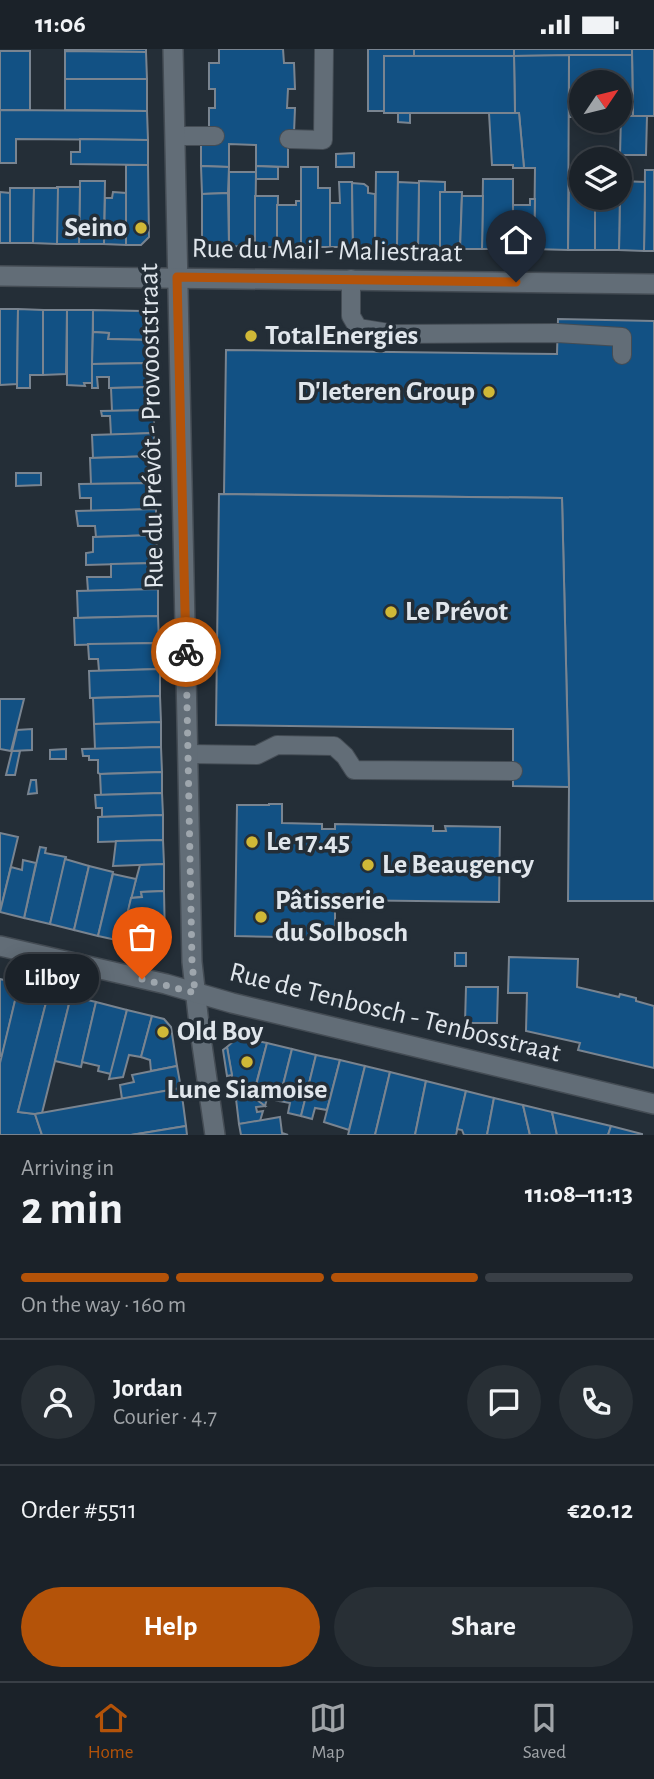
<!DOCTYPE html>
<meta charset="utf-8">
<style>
:root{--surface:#1b2229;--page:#282f35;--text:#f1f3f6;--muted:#a0a4a8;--line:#393f46;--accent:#b45309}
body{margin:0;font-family:"Alegreya Sans",sans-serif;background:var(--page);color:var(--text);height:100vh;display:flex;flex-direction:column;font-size:26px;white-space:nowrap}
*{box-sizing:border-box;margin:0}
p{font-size:23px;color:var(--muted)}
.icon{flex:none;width:38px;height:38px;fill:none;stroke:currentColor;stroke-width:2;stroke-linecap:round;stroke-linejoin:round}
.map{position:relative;height:1086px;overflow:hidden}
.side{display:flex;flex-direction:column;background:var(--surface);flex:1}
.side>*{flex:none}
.needle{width:46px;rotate:55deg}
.buttons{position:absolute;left:569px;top:21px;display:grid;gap:14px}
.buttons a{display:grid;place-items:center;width:63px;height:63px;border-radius:50%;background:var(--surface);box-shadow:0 4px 18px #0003,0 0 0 2px var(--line);font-size:35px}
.pin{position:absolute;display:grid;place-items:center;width:60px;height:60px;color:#fff;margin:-72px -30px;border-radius:50% 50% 50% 0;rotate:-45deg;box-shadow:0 0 7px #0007}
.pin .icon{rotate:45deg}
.courier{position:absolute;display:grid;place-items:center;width:70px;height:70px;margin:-35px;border:5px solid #b45309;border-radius:50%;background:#fff;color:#222;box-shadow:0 2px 9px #0007}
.bubble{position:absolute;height:49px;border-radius:24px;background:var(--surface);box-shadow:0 4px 18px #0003,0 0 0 2px var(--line);font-size:23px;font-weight:700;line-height:49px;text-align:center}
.headline em{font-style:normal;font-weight:700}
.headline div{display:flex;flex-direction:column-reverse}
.headline{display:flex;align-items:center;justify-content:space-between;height:119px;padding:0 21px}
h1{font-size:46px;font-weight:700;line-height:52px}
.bar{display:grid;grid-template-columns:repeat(4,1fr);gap:10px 7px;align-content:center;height:84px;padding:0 21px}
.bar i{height:9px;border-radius:5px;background:var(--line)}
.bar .on{background:var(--accent)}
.bar p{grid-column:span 4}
.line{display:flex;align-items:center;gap:18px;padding:0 21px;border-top:2px solid var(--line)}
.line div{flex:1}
.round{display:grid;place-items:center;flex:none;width:74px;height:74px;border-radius:37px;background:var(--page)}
.button{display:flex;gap:14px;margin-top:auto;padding:14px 21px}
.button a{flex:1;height:80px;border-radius:42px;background:var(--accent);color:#fff;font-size:28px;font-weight:700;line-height:80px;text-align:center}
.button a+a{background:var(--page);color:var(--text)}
.status{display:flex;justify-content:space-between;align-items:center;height:49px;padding:0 35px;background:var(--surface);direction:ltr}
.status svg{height:19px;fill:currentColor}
.tabs{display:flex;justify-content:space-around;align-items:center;height:98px;border-top:2px solid var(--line);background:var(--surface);font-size:19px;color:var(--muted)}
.tabs a{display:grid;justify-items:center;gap:4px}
.tabs .on{color:var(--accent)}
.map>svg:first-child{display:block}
</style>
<div class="status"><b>11:06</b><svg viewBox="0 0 49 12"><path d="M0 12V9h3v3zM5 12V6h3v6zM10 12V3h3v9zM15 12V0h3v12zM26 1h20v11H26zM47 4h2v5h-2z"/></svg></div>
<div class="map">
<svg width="654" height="1086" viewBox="0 0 654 1086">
<rect width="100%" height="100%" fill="#242e37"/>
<!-- building -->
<g fill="#125184" stroke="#798490" stroke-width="2">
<polygon points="65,0 146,0 146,3 65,2"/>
<polygon points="219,0 283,0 284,14 294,14 295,40 288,40 287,59 295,59 294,84 288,96 288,118 256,117 256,96 229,95 229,118 201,117 201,90 209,84 209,59 215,59 215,40 209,40 209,14 219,14"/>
<polygon points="368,0 414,0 414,7 384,7 384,62 368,62"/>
<rect x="414" y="0" width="100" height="7"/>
<polygon points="514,0 632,0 632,6 514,7"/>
<polygon points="632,0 654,0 654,67 633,67"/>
<rect x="0" y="2" width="30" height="59"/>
<polygon points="65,2 146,3 147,30 65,30"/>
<polygon points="569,6 568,201 534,200 535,119 524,119 519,64 515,64 514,7"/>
<polygon points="569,6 632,6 633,67 620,67 620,33 581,33 581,68 569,68"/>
<polygon points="384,7 514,7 515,64 384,64"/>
<polygon points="65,30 147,30 147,62 65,61"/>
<polygon points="0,61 147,62 148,91 16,90 16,114 0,114"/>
<polygon points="398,64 410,64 410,74 398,73"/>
<polygon points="489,64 519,64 524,119 513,119 513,116 492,116"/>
<polygon points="621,67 647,67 646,106 620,106"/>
<polygon points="80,90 148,91 148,116 71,115 71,103 80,103"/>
<polygon points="354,104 354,118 336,118 336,105"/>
<polygon points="126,116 148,116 149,188 141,196 126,196"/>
<polygon points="201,117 229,118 228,144 202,145"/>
<polygon points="256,117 278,118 278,130 256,130"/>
<polygon points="301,118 318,118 318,139 330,139 330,198 301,198"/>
<polygon points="645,121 654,121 654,202 644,202"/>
<polygon points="229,123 256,123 255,198 229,197"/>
<polygon points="376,123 398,123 397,199 375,199"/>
<polygon points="483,130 513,130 513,200 482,200"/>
<polygon points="80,132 105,132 104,195 79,195"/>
<polygon points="419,132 445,133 445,143 440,143 440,199 418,199"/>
<polygon points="620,132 645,133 644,202 619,201"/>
<polygon points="339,133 352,133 353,198 330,198 330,154 340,154"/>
<polygon points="398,133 419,134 418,199 397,199"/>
<polygon points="352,134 364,135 368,138 368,144 375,145 375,199 353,198"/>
<polygon points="569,135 581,135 581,149 595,149 595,201 568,201"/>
<polygon points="57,138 80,138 79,195 57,195"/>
<polygon points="10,139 34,139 33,194 10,194"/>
<polygon points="34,139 58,139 57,195 33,194"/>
<polygon points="0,143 10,144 10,194 0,194"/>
<polygon points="113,143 126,144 126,196 104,195 105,149 112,149"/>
<polygon points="440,143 462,143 460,200 440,199"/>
<polygon points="620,143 619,201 595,201 595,149 620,149"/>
<polygon points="228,144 229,197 211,197 202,190 202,145"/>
<polygon points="255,147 278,147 277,198 255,198"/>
<polygon points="462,147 483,147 482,200 460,200"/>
<polygon points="530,150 535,150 534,200 513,200 513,156 530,156"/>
<polygon points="296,152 301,152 301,198 277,198 277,156 296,156"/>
<polygon points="0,260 18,260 17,335 0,336"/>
<polygon points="18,260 43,261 43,326 30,326 30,339 17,339"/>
<polygon points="43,261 67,261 66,325 43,326"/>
<polygon points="67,261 93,261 92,334 84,334 85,337 67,336"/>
<polygon points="93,261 143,262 152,271 152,291 108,290 109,284 93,283"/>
<polygon points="558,270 654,272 654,852 568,852 569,738 562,449 224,445 226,301 557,305"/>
<polygon points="93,283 109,284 108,290 152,291 153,314 92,315"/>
<polygon points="153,314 154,338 109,339 109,328 97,328 98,339 92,339 92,315"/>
<polygon points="154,338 154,361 112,362 111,339"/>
<polygon points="154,361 154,384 111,386 110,367 102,367 101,362"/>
<polygon points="154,384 155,407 93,409 92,386"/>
<polygon points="155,407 156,434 91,435 90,409"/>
<polygon points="16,424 41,424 41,436 16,437"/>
<polygon points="156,434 156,460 91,462 91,449 80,449 79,435"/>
<polygon points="219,445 562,449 569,738 513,737 513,680 216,676"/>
<polygon points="156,460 156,486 96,488 95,477 78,477 76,462"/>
<polygon points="156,486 157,514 86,516 86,504 93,503 93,488"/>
<polygon points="157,514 158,540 88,542 87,528 111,528 111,515"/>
<polygon points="158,540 158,567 78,569 77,542"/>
<polygon points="158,567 159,594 75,596 74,569"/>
<polygon points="159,594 160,620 99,622 98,610 89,610 88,595"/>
<polygon points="160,620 160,647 90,649 89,622"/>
<polygon points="160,647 161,673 94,675 93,649"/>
<polygon points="0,650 24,650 11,702 0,700"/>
<polygon points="161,673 161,698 95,700 94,675"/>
<polygon points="32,680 32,701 12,702 17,681"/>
<polygon points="161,698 162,723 100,725 98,724 98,711 89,711 89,707 83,707 82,700"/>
<polygon points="66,700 66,710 50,710 50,701"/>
<polygon points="12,702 20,702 15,726 6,726"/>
<polygon points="162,723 162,744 101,746 100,725"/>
<polygon points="31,731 36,731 37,744 28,745"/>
<polygon points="162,744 163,766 102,768 102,759 96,759 95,746"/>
<polygon points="269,755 282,755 282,774 322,775 322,780 335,780 335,775 433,777 433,782 446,782 445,777 500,778 499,853 335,851 335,889 235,887 237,756 269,756"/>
<polygon points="163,766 163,791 98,793 98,768"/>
<polygon points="0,784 18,788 0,863"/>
<polygon points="163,791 164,815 113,817 116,792"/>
<polygon points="40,798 46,799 45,804 66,808 50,875 24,869"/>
<polygon points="65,810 89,817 74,881 50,875"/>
<polygon points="23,811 36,814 24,869 0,863 11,818 22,821"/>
<polygon points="164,815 164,842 141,843 142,848 131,849 140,816"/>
<polygon points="89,817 113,823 98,887 74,881"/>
<polygon points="113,825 136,830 121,892 98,887"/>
<polygon points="164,842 165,894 156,901 121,892 131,849 142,848 141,843"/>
<rect x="455" y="904" width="11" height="13"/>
<polygon points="509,908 578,910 577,938 619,948 620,945 636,949 636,952 654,957 654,1019 578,1001 580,994 526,982 527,944 508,944"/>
<polygon points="0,930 19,935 2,1007 0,1007"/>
<polygon points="19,935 49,942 18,1063 35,1065 42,1086 0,1086 0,1014"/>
<polygon points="466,938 498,938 497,974 465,974"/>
<polygon points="49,942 71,947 55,1012 42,1064 35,1065 18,1063"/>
<polygon points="71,947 96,953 81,1018 55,1012"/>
<polygon points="96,953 127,961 111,1025 98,1022 99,1017 82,1013"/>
<polygon points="127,961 152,967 141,1008 129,1006 123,1028 109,1030"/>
<polygon points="152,967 164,970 171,978 177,1017 151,1022 150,1011 141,1008"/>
<polygon points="238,988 267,994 255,1039 234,1040 227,998"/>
<polygon points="267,994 292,1000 279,1052 267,1049 265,1057 253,1048"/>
<polygon points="227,998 232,1026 227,1027 223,1001"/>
<polygon points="292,1000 316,1006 301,1067 288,1064 290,1054 279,1052"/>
<polygon points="316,1006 340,1011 327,1061 315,1059 312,1070 301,1067"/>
<polygon points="340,1011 365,1017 349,1081 324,1073"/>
<polygon points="177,1017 181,1039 122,1050 120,1036 134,1033 132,1026"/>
<polygon points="365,1017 390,1023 375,1086 348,1086"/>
<polygon points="390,1023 426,1032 415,1086 375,1086"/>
<polygon points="426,1032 466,1042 456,1086 415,1086"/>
<polygon points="181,1039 186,1077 131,1086 42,1086 35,1065"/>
<polygon points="466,1042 494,1049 487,1086 464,1086 462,1081 457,1080"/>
<polygon points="253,1048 265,1057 256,1058 257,1063 263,1062 260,1072 239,1075 236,1050"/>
<polygon points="494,1049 523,1056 530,1086 487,1086"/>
<polygon points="523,1056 552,1063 557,1086 530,1086"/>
<polygon points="552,1063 611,1077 608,1086 557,1086"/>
<polygon points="280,1068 282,1084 288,1086 241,1086 239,1075"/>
<polygon points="186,1077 187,1086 131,1086"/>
<polygon points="611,1077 642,1085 642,1086 608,1086"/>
</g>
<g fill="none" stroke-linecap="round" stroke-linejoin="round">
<defs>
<g id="service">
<polyline points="175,87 215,87"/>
<polyline points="289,90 323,91 324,0"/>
<polyline points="351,230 351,267 358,279 395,285 557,284 622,288 622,306"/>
<polyline points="188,705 257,706 277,696 334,697 345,707 354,721 513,722"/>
</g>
<g id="minor">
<polyline points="173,0 192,913 199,975 215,1086"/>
<polyline points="0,227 654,235"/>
<polyline points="0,897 166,935 232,954 654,1055"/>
</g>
</defs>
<!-- service casing -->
<use href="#service" stroke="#444c54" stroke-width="20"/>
<!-- minor casing -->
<use href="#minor" stroke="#444c54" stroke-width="22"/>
<!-- service -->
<use href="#service" stroke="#626d77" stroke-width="18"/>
<!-- minor -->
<use href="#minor" stroke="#626d77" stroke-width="19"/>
</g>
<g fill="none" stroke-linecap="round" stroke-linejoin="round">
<!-- done -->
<polyline stroke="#9ea6ad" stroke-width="7" stroke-dasharray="0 12.6" points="142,930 195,944 192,913 186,603"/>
<!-- route -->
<polyline stroke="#b45309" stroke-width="9" points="186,603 177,228 516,233"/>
</g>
<!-- markers -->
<g fill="#d0b837" stroke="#242e37" stroke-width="2.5">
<circle cx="141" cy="179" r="7"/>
<circle cx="251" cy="287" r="7"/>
<circle cx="489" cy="343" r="7"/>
<circle cx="391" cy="563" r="7"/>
<circle cx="252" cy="793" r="7"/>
<circle cx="368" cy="816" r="7"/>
<circle cx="261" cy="868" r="7"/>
<circle cx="163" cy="983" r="7"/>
<circle cx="247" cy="1013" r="7"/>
</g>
<g text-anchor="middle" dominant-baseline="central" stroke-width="7" stroke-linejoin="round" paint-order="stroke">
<!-- poi labels -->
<g font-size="28" font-weight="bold" fill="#e0e6ec" stroke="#242e37" text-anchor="start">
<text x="127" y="179" text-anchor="end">Seino</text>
<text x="265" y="287">TotalEnergies</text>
<text x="475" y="343" text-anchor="end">D'Ieteren Group</text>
<text x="405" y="563">Le Prévot</text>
<text x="266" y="793">Le 17.45</text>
<text x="382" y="816">Le Beaugency</text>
<text x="275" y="852">Pâtisserie<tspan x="275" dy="32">du Solbosch</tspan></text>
<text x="177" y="983">Old Boy</text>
<text x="247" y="1041" text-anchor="middle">Lune Siamoise</text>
</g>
<!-- street labels -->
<g font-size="28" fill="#e0e6ec" stroke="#242e37">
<text transform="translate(327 202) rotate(1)">Rue du Mail - Maliestraat</text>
<text transform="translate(152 377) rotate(-91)">Rue du Prévôt - Provooststraat</text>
<text transform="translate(395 964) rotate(14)">Rue de Tenbosch - Tenbosstraat</text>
</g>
</g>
</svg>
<div class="buttons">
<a><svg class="needle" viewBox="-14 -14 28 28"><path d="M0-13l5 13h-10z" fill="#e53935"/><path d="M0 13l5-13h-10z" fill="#a0a4a8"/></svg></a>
<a><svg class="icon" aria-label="layers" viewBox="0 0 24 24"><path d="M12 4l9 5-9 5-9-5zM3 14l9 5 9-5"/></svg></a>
</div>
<div class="pin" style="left:142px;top:930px;background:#ea580c"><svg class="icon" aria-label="bag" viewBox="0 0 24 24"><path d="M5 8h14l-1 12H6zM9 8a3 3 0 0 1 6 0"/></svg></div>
<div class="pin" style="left:516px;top:233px;background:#1f2937"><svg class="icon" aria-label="home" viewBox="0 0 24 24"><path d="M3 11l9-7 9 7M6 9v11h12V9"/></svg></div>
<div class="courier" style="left:186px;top:603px"><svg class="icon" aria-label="bike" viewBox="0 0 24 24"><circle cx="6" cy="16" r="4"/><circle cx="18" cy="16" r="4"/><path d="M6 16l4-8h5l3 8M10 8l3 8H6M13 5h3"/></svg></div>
<div class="bubble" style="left:5px;top:905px;width:94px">Lilboy</div>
</div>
<section class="side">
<div class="headline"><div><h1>2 min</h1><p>Arriving in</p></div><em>11:08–11:13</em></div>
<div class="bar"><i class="on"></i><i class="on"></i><i class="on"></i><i></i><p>On the way · 160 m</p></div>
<div class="line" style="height:126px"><a class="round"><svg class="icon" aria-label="person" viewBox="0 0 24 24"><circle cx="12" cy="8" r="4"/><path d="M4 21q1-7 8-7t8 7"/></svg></a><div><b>Jordan</b><p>Courier · 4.7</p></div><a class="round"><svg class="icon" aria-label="chat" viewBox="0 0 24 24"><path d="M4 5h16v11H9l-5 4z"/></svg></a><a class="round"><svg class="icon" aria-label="phone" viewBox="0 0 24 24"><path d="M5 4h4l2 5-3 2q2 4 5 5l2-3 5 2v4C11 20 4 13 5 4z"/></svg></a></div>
<div class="line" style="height:91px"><div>Order #5511</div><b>€20.12</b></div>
<div class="button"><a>Help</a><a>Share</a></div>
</section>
<nav class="tabs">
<a class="on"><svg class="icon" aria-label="home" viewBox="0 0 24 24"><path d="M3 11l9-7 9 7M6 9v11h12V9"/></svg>Home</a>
<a><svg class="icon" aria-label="map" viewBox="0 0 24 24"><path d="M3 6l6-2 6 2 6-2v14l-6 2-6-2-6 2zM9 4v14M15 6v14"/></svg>Map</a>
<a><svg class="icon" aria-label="saved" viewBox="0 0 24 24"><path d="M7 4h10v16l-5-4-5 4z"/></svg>Saved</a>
</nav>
